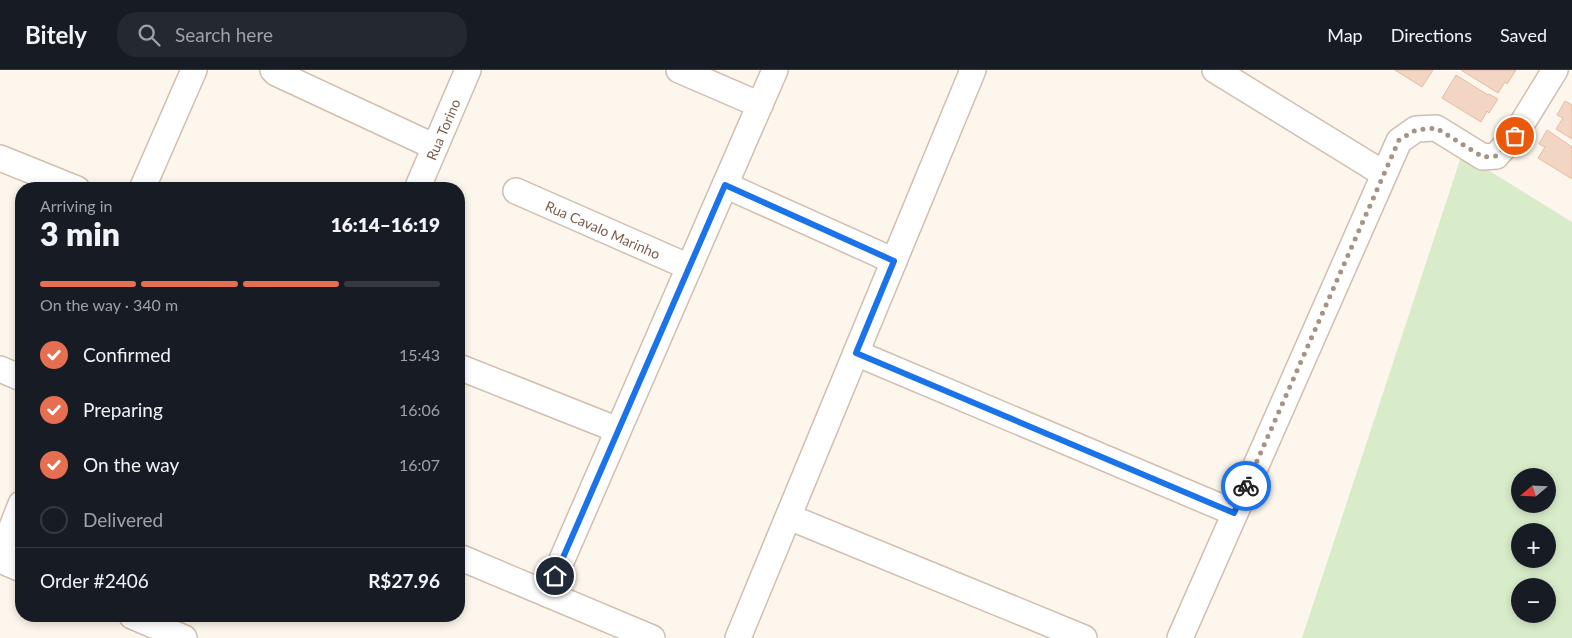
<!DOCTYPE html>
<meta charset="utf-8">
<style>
:root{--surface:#171b24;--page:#242831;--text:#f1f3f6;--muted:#9ea1a6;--line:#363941;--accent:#e76f51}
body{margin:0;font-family:Lato,sans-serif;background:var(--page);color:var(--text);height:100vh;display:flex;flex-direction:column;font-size:19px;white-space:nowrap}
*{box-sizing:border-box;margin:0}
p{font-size:16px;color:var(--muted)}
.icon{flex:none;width:28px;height:28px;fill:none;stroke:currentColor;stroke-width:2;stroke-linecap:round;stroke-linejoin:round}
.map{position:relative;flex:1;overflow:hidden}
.sheet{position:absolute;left:15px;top:112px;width:450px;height:440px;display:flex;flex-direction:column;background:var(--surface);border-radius:20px;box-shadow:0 2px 8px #0003}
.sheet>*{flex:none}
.needle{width:32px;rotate:251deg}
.tools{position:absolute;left:1511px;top:398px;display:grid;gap:10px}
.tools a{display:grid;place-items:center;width:45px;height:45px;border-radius:50%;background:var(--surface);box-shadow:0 2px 8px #0003;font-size:25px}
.pin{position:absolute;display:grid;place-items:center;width:42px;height:42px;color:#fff;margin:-21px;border:2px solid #fff;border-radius:50%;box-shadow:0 1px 5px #0007}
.courier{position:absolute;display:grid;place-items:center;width:50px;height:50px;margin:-25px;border:4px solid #1a73e8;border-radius:50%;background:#fff;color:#222;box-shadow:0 1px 6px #0007}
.head em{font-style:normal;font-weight:800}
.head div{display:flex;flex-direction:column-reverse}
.head{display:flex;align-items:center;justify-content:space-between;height:85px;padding:0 25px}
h1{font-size:32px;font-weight:800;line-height:38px}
.bar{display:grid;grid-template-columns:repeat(4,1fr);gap:8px 5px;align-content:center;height:60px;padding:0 25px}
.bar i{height:6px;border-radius:4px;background:var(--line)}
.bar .current{background:var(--accent)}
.bar p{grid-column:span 4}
.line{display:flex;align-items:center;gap:12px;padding:0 25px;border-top:1px solid var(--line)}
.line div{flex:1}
ol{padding:0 25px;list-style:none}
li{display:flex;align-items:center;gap:15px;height:55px}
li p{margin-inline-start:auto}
li .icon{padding:5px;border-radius:50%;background:var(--accent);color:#fff;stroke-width:4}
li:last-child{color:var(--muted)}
li i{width:28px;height:28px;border:2px solid var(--line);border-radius:50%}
header{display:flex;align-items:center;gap:30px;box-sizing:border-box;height:70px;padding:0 25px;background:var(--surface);border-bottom:1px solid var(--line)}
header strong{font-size:24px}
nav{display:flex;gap:28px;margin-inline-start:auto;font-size:18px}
.search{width:350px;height:45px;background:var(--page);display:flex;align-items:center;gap:12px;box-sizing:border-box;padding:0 18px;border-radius:20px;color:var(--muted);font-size:19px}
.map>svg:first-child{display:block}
</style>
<header>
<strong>Bitely</strong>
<div class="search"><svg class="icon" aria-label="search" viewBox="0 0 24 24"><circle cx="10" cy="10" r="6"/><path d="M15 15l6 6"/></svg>Search here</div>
<nav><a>Map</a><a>Directions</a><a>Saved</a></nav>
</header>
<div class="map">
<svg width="1572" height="568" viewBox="0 0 1572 568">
<rect width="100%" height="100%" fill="#fdf6ec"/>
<!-- green -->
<path fill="#d8ecc9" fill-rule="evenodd" d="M1462,84l110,68v416h-270zM1520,406h28v28h-28zM1520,461h28v28h-28zM1520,516h28v28h-28z"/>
<!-- building -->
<g fill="#f3d5c3" stroke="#e6bba3">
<polygon points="1395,0 1433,0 1422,17"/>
<polygon points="1461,0 1516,0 1507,14 1505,12 1498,23"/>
<polygon points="1456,5 1488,25 1489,24 1498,29 1489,43 1487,41 1481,52 1442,28"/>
<polygon points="1565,31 1572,35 1572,69 1556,59 1563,48 1557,45"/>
<polygon points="1547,60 1572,77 1572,109 1538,88 1545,77 1539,74"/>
</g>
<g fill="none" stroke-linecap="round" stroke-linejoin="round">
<defs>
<g id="street">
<polyline points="273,0 276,3 435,77"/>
<polyline points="679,0 760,35"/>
<polyline points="1215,0 1384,104"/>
<polyline points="0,88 77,119"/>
<polyline points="725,115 894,191"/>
<polyline points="142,119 194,0"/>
<path id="s1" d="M417,119l51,-119"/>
<path id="s2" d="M516,121l173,76"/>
<polyline points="856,283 1235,443"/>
<polyline points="459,297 618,360"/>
<polyline points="0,299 21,308"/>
<polyline points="789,447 1084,568"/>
<polyline points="459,487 652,568"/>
<polyline points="0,488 21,434"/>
<polyline points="0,490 21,499"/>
<polyline points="547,524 775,0"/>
<polyline points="132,546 184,568"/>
<polyline points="738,568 973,0"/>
<polyline points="1180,568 1399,71 1416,59 1436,58 1483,87 1496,86 1515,65 1555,0"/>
</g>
</defs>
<!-- street casing -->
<use href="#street" stroke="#d1beb0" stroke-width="28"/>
<!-- street -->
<use href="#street" stroke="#fff" stroke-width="25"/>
</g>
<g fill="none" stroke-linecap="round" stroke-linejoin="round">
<!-- done -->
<polyline stroke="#a89285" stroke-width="5" stroke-dasharray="0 9" points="1246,416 1399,70 1416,60 1436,58 1483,87 1496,86 1515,66"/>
<!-- route -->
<polyline stroke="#1a73e8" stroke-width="6" points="555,506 725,115 894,191 856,283 1234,443 1246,416"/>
</g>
<g text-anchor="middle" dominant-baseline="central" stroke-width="4" stroke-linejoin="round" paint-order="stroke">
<!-- street labels -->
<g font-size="14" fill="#7a5c4d" stroke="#fffaf3">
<text stroke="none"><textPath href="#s1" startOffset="65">Rua Torino</textPath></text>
<text stroke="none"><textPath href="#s2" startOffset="95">Rua Cavalo Marinho</textPath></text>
</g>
</g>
</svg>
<div class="tools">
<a><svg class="needle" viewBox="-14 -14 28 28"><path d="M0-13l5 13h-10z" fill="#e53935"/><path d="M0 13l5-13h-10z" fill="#9ea1a6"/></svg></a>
<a>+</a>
<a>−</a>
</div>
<div class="pin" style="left:1515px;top:66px;background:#ea580c"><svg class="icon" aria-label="bag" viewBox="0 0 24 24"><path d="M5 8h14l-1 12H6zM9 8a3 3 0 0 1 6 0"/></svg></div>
<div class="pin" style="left:555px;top:506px;background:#1f2937"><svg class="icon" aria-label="home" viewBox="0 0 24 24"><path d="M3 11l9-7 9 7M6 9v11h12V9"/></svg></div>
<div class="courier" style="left:1246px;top:416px"><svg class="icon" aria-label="bike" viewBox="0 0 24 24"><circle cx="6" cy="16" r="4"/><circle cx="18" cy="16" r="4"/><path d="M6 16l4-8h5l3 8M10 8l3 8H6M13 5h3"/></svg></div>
<section class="sheet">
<div class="head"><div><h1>3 min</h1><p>Arriving in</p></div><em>16:14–16:19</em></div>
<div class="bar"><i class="current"></i><i class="current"></i><i class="current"></i><i></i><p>On the way · 340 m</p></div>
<ol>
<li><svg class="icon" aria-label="check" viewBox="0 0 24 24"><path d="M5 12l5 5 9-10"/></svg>Confirmed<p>15:43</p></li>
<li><svg class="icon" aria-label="check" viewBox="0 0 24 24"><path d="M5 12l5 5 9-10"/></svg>Preparing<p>16:06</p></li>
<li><svg class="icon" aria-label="check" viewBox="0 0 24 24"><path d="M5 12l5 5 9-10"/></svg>On the way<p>16:07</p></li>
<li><i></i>Delivered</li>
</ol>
<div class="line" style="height:65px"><div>Order #2406</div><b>R$27.96</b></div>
</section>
</div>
